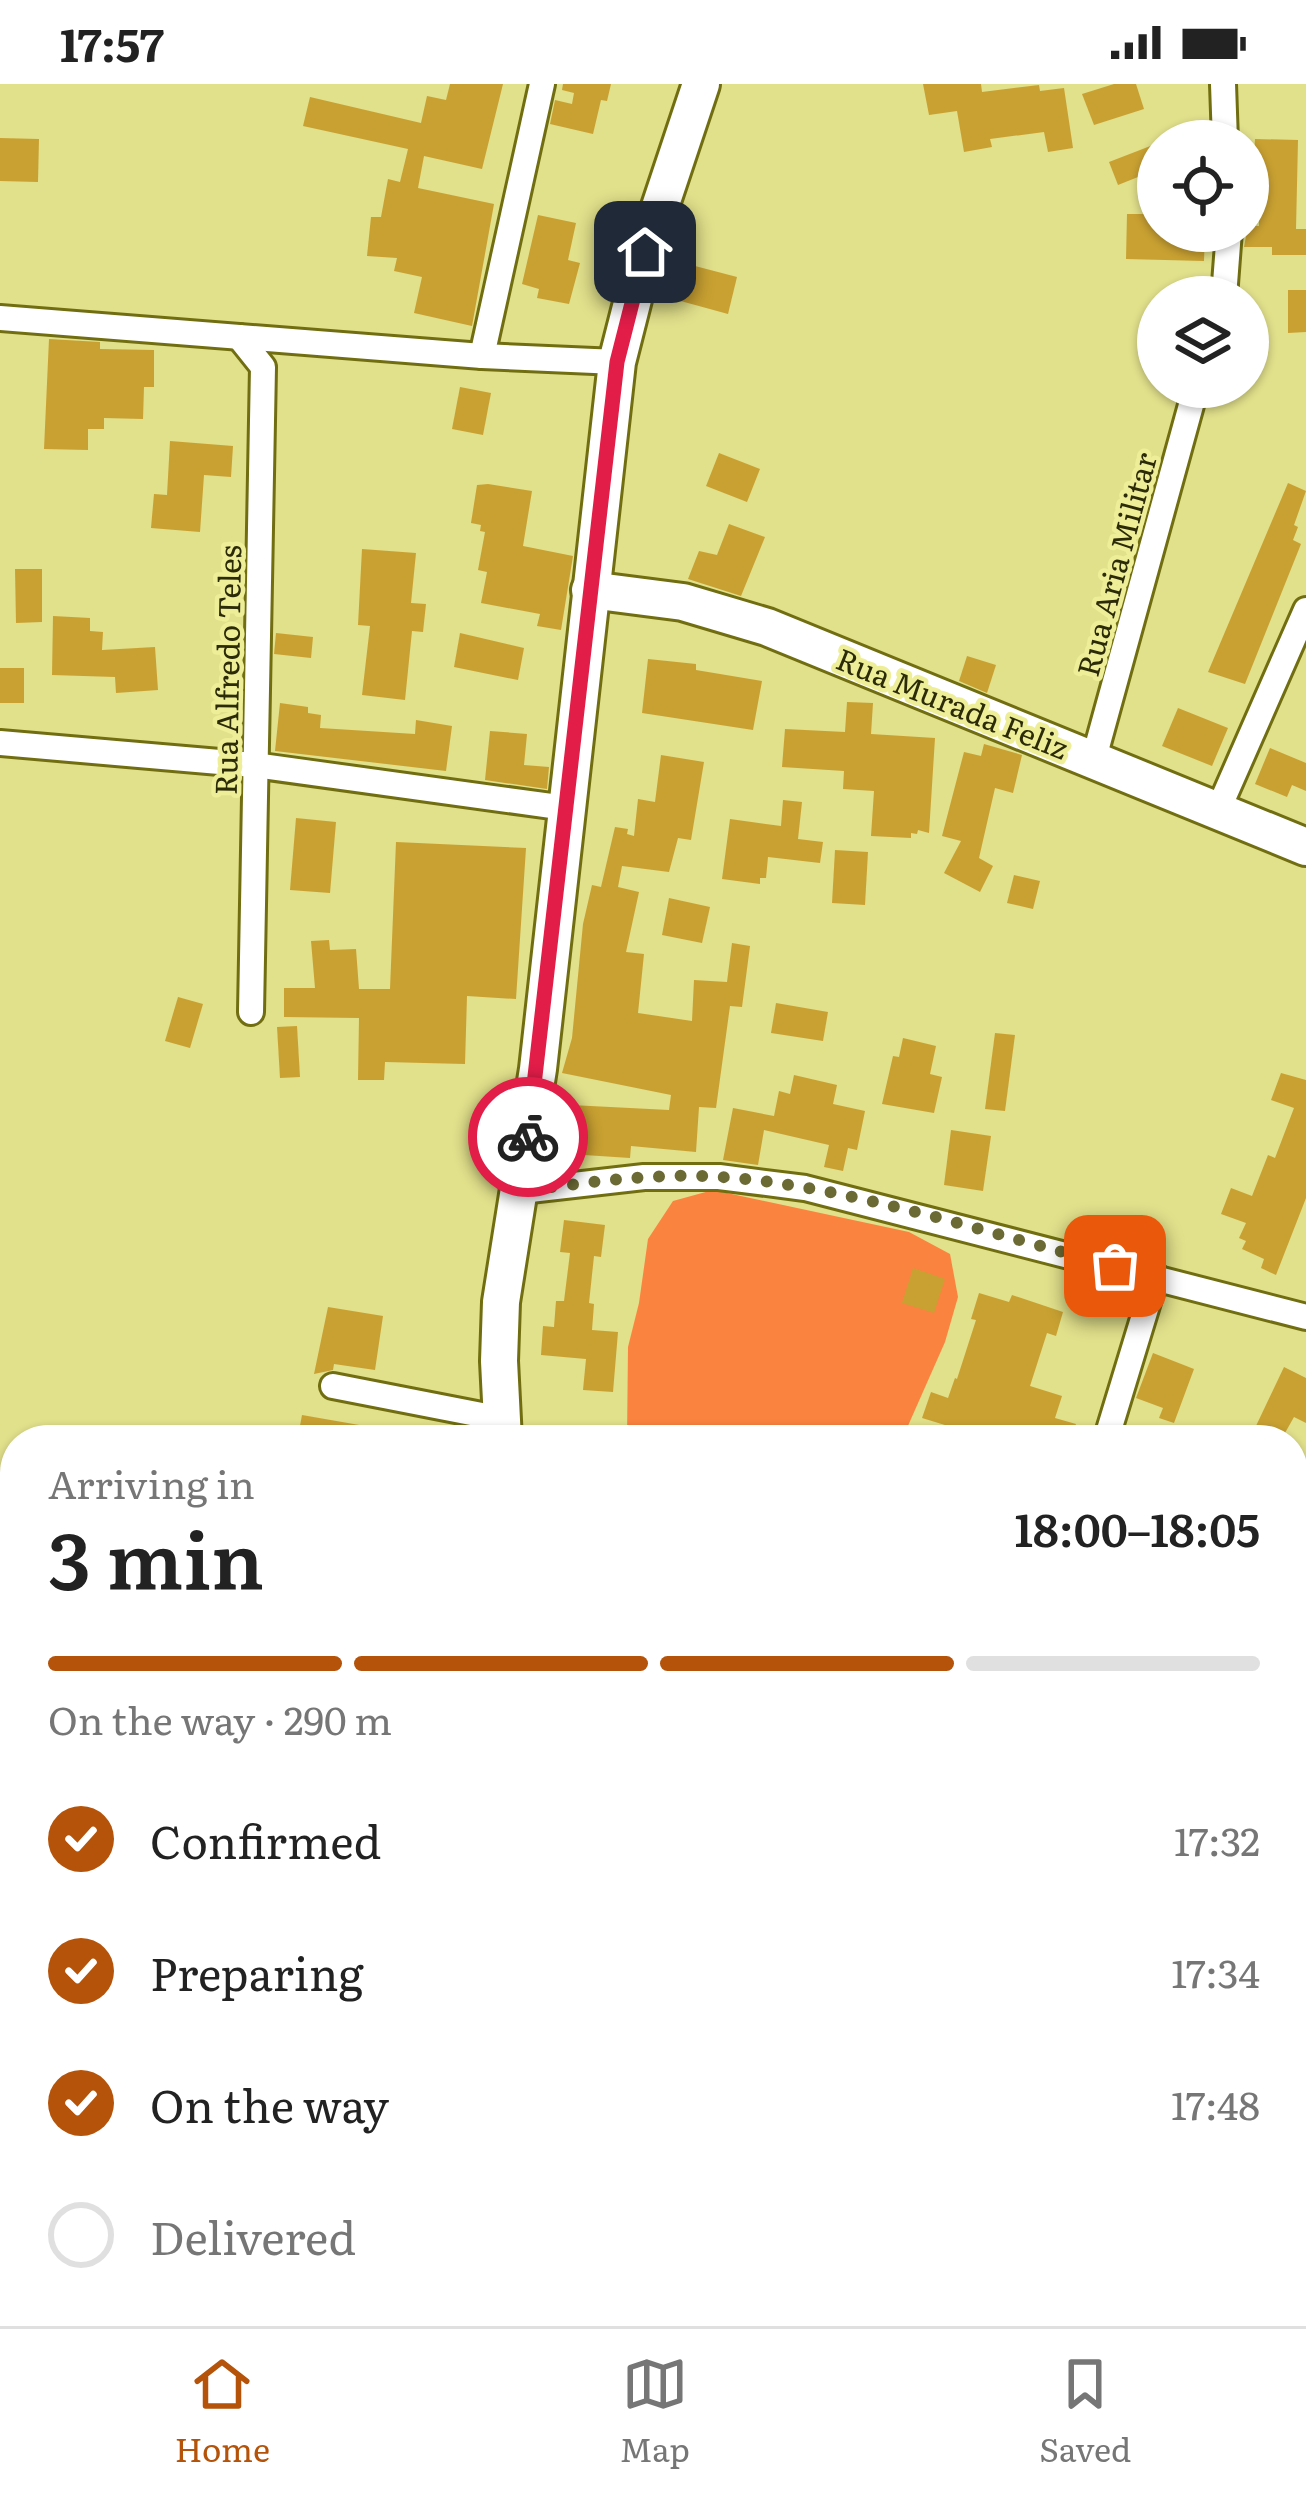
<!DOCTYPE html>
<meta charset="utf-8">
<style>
:root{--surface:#fff;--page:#f2f2f2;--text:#222;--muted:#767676;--line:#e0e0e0;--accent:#b45309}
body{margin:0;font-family:Literata,serif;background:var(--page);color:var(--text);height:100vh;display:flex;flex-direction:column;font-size:45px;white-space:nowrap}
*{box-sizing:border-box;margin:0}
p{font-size:39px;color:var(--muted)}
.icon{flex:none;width:66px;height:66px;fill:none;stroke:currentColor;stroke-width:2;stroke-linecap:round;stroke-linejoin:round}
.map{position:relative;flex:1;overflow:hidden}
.drawer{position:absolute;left:0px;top:1341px;width:1308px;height:903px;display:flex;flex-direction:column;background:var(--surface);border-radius:48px 48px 0 0;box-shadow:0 3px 9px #0004}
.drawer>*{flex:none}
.buttons{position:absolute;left:1137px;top:36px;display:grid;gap:24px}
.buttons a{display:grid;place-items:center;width:132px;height:132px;border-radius:50%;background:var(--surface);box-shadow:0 3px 9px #0004;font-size:60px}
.pin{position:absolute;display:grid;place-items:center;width:102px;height:102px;color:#fff;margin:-51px;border-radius:24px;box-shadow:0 6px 18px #0006}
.courier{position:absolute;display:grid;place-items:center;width:120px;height:120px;margin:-60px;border:9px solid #e11d48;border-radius:50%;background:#fff;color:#222;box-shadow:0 3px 15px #0007}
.headline em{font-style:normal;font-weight:600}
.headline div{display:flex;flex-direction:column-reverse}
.headline{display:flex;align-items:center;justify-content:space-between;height:204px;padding:0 48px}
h1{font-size:78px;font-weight:600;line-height:90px}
.bar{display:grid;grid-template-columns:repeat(4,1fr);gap:18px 12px;align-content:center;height:144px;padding:0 48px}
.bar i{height:15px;border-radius:9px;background:var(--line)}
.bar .selected{background:var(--accent)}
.bar p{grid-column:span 4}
ol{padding:0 48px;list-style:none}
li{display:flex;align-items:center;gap:36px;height:132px}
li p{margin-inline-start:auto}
li .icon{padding:12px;border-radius:50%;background:var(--accent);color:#fff;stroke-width:4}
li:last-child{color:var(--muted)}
li i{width:66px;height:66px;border:6px solid var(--line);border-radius:50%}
.status{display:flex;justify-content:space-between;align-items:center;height:84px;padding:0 60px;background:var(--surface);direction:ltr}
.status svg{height:33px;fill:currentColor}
.tabs{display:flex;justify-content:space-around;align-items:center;height:168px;border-top:3px solid var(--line);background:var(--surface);font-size:33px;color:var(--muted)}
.tabs a{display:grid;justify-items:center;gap:6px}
.tabs .selected{color:var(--accent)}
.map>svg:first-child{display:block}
</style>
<div class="status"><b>17:57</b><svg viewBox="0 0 49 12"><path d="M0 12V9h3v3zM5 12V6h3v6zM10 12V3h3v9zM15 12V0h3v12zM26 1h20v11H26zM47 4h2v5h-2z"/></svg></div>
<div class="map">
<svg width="1306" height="2242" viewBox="0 0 1306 2242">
<rect width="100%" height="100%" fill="#e1e08b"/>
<!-- forest -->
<g fill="#fa833f">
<polygon points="713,1106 909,1148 950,1170 958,1213 945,1258 907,1344 934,1356 627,1356 628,1263 639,1219 648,1155 673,1117"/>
<polygon points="294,2229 810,2229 807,2242 309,2242"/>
</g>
<!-- building -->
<g fill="#c9a132">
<polygon points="450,0 503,0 482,85 424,72 418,104 494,120 472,242 414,229 422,193 394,187 397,174 367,172 371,133 381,133 388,95 400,98 408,65 303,42 310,13 421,39 427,12 446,16"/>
<polygon points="563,0 611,0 607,17 601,16 593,50 550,40 555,16 572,20 574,9 562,6"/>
<polygon points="923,0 981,0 982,8 1039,1 1040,7 1064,4 1073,64 1048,68 1044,48 990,55 992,63 964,68 957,27 929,31"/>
<polygon points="1114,0 1136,0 1144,25 1094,41 1082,10"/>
<polygon points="0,54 39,55 38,98 0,97"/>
<polygon points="1255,55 1298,56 1296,145 1306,145 1306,171 1272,171 1272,163 1244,163 1248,142 1259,142 1259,87 1253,86"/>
<polygon points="1153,61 1158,85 1118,101 1109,78"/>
<polygon points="1127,130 1158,130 1158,147 1205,147 1204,177 1126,175"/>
<polygon points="538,131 576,139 568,176 580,179 569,220 537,214 539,205 522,200"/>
<polygon points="676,177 737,193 728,230 666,213"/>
<polygon points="1288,206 1306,206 1306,248 1288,249"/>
<polygon points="49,255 100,258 100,265 154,266 154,303 144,303 143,335 104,334 104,345 88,345 88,366 44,365"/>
<polygon points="460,303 491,309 483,351 452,345"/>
<polygon points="170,357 233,362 231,393 204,391 200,448 151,444 154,410 167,411"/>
<polygon points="719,369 760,385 747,418 706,402"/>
<polygon points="1288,399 1306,407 1294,441 1298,443 1293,456 1301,460 1245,600 1208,588"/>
<polygon points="488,400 532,407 523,462 573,472 561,546 537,542 540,530 481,519 487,488 478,486 485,448 480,447 481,441 471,439 477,401"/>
<polygon points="729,440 765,453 741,512 688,495 699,467 717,471"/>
<polygon points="362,465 416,469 411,519 426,520 423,548 412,547 405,616 362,611 370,542 358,541"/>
<polygon points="15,485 42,485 42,538 16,539"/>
<polygon points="53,532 90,534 90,547 103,548 102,566 155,563 158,606 116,609 115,593 52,591"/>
<polygon points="276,549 313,553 311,574 274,570"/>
<polygon points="460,549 524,564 518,596 454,583"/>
<polygon points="967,572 996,581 987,609 959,597"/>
<polygon points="648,575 696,580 696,586 762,597 753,646 642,629"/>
<rect x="0" y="584" width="24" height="35"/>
<polygon points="847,618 873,619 871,650 935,654 929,749 918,746 917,750 911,749 911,754 871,752 874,707 843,705 844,687 782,683 785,645 845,648"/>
<polygon points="280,619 308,623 308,629 321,631 320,644 415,650 416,636 452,642 446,687 275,667"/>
<polygon points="1178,624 1228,644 1212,682 1162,662"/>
<polygon points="490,647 527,650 524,681 549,683 547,705 485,696"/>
<polygon points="984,660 1022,671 1013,709 995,704 979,774 993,782 980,808 944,789 961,757 942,752 964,668 981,672"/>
<polygon points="1270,664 1306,679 1306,707 1292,701 1287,713 1255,700"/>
<polygon points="661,671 704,678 691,756 678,754 669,788 622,782 618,803 639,808 626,868 644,870 638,929 692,937 694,896 727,898 732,859 750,862 742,923 730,922 716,1024 699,1023 696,1068 631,1062 630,1074 569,1070 571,1021 669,1026 671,1011 562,989 572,954 583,840 592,801 601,803 615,743 628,745 627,750 634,752 638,715 655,718"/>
<polygon points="783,716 802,718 798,755 823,758 820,779 768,773 766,794 760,794 760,800 722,795 730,735 781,742"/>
<polygon points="296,734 336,738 330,809 290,806"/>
<polygon points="396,758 526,764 516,915 467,912 465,980 385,978 384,996 358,996 359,934 284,933 284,904 315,904 311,857 329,856 330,866 356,865 359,905 390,905"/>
<polygon points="835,766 868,768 865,821 832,819"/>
<polygon points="1014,791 1040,797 1033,825 1007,819"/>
<polygon points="669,814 710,823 702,859 662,851"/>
<polygon points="178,913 203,920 190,964 165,957"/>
<polygon points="776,919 828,928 823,957 771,949"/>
<polygon points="297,942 300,993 280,994 277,943"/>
<polygon points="995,949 1015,951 1005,1027 985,1025"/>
<polygon points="903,954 936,962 930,990 942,993 934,1029 882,1020 893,972 899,973"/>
<polygon points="1281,989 1306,996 1306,1114 1276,1191 1261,1184 1264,1175 1242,1165 1246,1157 1239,1154 1246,1139 1221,1130 1231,1104 1252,1112 1268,1071 1275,1074 1294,1024 1271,1016"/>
<polygon points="794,991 837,1001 833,1020 865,1027 857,1066 848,1064 843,1087 824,1083 829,1061 764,1046 758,1081 723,1076 733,1024 774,1032 779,1007 790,1010"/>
<polygon points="951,1046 991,1052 983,1107 944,1101"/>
<polygon points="564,1136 605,1141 601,1173 594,1172 589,1219 594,1220 592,1246 618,1248 613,1308 583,1306 586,1275 541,1271 543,1242 554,1243 556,1217 564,1217 570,1169 560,1168"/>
<polygon points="913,1184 945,1195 934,1229 902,1219"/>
<polygon points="979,1209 1009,1218 1012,1211 1063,1228 1056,1252 1047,1249 1030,1302 1062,1312 1055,1334 1076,1340 1071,1356 954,1356 958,1345 922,1334 931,1308 948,1314 955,1294 957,1295 976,1236 971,1235"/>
<polygon points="328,1223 383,1232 375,1286 334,1280 333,1286 314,1290"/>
<polygon points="1153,1269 1194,1285 1174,1339 1159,1334 1163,1324 1136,1314"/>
<polygon points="1284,1283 1306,1294 1306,1339 1294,1333 1281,1356 1262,1356 1266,1349 1255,1344"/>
<polygon points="302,1331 405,1349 404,1356 317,1356 298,1352"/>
</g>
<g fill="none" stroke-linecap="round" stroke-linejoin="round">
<defs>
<g id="street">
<polyline points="1223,0 1225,57"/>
<polyline points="1224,213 1229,147"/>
<polyline points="0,234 482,272 617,278"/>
<polyline points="239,253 263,283 251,928"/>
<polyline points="482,272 542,0"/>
<polyline points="0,659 254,681 566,724"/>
<polyline points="1094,674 1196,303"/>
<polyline points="1219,724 1306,526"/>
<polyline points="521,1107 644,1093 719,1093 805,1104 1306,1233"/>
<polyline points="333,1302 502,1335"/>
<polyline points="1106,1356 1156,1192"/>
<polyline points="0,1487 15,1489"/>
<polyline points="73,2229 74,2242"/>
<polyline points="227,2229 229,2242"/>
<polyline points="842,2242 846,2229"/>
</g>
<g id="secondary">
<polyline points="590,506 683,518 767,543 1306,763"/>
<polyline points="503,1356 499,1277 501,1218 538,985 617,278 645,168 701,0"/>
<polyline points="0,2009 15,2007"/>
<polyline points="1293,2114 1306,2090"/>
<polyline points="1227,2242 1234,2229"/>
</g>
</defs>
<!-- street casing -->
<use href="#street" stroke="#706e11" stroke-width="30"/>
<!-- secondary casing -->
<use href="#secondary" stroke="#706e11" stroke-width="42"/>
<!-- street -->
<use href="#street" stroke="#fff" stroke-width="24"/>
<!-- secondary -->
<use href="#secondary" stroke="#fff" stroke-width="36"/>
</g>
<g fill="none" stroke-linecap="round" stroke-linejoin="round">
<!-- done -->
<path stroke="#6b6a35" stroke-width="12" stroke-dasharray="0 21.6" d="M528,1053l-8,54c67,-8 134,-19 202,-14 128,9 268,57 393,89"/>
<!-- route -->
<polyline stroke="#e11d48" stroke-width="15" points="528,1053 617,278 645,168"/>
</g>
<g text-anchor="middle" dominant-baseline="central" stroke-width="9" stroke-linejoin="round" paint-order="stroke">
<!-- street labels -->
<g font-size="30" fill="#2c2b07" stroke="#eeee98">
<text transform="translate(1115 480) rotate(-75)">Rua Aria Militar</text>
<text transform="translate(226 586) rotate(-89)">Rua Alfredo Teles</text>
<text transform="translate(953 618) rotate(22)">Rua Murada Feliz</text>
</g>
</g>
</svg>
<div class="buttons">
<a><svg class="icon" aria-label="locate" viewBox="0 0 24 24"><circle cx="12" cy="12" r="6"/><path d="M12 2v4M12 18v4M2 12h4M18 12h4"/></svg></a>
<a><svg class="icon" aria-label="layers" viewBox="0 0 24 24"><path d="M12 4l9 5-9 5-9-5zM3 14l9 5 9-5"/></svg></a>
</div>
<div class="pin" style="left:1115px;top:1182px;background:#ea580c"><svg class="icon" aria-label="bag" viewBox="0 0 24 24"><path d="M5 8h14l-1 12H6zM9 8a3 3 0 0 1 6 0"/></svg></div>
<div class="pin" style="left:645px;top:168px;background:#1f2937"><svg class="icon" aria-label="home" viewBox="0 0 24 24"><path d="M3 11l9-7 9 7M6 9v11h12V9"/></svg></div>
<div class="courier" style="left:528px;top:1053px"><svg class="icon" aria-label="bike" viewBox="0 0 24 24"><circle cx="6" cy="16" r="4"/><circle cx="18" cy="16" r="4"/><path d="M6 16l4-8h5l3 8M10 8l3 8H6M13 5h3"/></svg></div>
<section class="drawer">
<div class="headline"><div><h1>3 min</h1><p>Arriving in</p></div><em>18:00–18:05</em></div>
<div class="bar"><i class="selected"></i><i class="selected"></i><i class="selected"></i><i></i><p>On the way · 290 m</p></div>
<ol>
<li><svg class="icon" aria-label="check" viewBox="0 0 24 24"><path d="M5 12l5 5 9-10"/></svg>Confirmed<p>17:32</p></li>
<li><svg class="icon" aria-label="check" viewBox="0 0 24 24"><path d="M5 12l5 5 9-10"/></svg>Preparing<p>17:34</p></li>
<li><svg class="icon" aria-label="check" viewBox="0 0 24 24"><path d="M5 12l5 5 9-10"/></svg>On the way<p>17:48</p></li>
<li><i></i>Delivered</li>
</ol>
</section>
</div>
<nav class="tabs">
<a class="selected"><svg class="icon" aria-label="home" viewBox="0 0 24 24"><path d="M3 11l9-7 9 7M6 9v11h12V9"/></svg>Home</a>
<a><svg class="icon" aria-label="map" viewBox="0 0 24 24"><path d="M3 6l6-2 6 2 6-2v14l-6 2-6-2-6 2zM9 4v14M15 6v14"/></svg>Map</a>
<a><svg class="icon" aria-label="saved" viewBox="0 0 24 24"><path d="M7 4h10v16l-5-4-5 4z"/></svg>Saved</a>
</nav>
